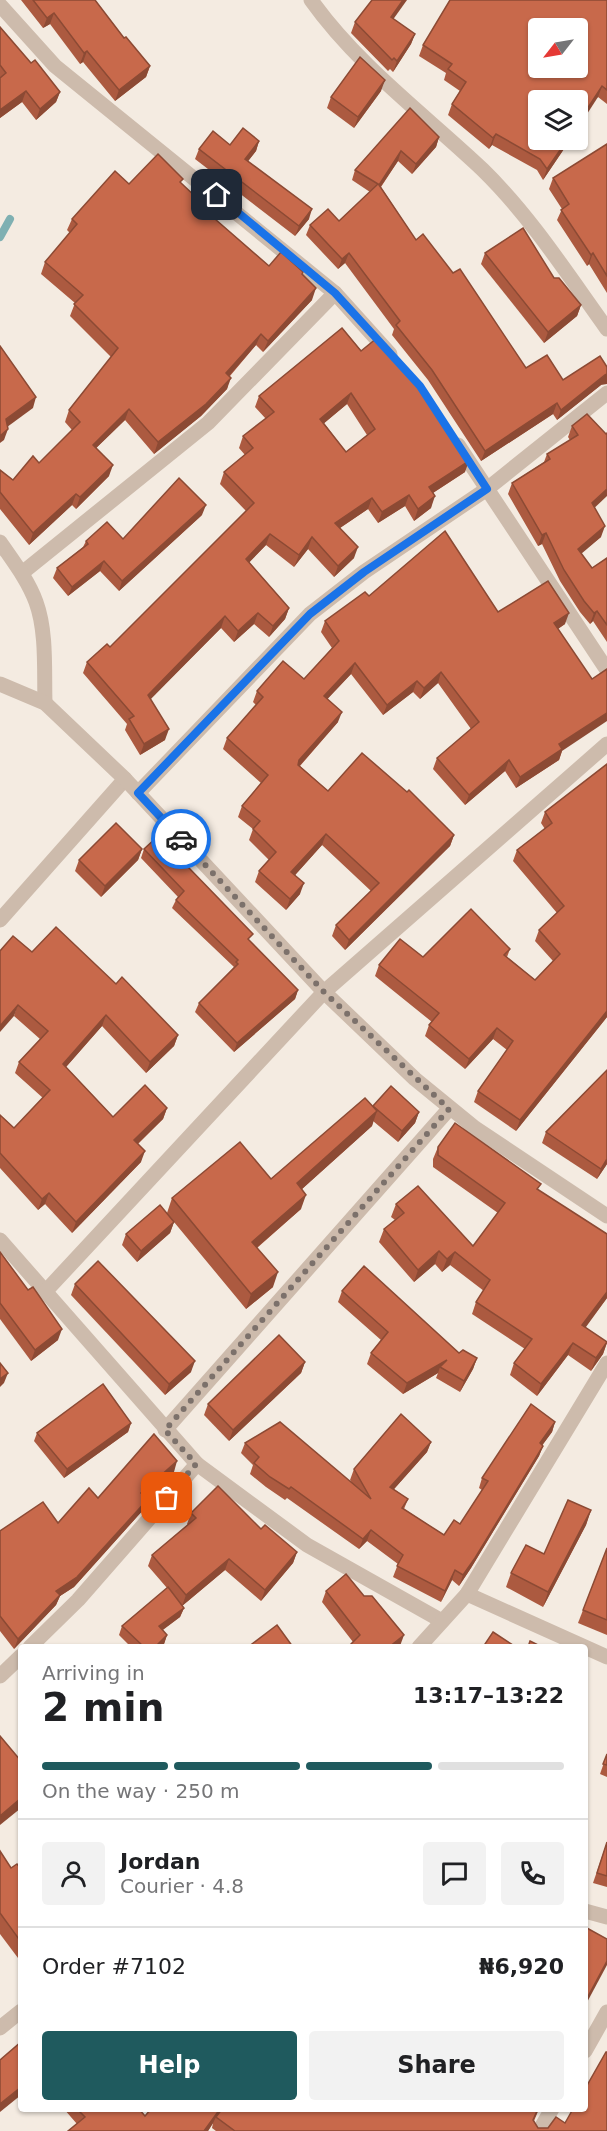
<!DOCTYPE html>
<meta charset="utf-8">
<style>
:root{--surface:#fff;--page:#f2f2f2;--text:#202124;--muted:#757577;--line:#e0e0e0;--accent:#1f5a5e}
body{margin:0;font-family:"DejaVu Sans",sans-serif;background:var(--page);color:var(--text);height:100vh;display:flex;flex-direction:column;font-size:22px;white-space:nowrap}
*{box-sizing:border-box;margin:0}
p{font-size:20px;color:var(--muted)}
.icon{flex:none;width:33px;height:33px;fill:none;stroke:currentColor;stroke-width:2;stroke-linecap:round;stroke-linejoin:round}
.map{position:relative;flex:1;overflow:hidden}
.panel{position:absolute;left:18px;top:1644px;width:570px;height:468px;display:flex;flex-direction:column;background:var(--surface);border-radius:6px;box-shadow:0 2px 4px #0004}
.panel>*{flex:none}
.needle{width:39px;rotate:239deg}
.fabs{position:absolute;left:528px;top:18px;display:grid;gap:12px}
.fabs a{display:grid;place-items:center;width:60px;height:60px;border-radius:6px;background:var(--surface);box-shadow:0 2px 4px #0004;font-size:30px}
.pin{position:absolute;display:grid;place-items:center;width:51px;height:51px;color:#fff;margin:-26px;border-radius:12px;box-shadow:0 3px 9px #0006}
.courier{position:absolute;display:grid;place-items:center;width:60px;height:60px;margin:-30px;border:4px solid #1a73e8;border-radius:50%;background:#fff;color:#222;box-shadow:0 2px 8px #0007}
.headline em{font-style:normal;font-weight:800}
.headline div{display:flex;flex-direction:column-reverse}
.headline{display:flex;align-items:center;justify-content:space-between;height:102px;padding:0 24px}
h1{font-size:39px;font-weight:800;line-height:45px}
.bar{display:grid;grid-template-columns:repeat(4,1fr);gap:9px 6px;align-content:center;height:72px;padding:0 24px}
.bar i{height:8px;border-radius:4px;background:var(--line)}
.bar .current{background:var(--accent)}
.bar p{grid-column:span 4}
.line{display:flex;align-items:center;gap:15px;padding:0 24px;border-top:2px solid var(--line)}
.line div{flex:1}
.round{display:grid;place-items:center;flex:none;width:63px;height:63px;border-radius:6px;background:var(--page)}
.button{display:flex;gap:12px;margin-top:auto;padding:12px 24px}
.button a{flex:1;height:69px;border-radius:6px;background:var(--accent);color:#fff;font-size:24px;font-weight:800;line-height:69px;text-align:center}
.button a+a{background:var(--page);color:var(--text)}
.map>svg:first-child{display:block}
</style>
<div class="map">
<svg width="607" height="2131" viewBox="0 0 607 2131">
<rect width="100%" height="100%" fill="#f4ebe1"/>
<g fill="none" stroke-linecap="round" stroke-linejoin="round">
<!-- stream -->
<polyline stroke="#7fb0b2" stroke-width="8" points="0,237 10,219"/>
<!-- minor -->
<g stroke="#cdbbac" stroke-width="15">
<path d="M311,0c47,66 114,115 172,170 48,47 85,105 124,159"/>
<polyline points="0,5 55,66 335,293 390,354"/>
<polyline points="458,445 607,670"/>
<polyline points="22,573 208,423 335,293"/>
<polyline points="138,793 310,614 364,572 487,489 607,393"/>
<polyline points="0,920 125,779"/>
<polyline points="0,1240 197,1464 307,1545 442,1621"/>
<polyline points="45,1292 324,992 607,744"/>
<polyline points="165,1430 449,1109"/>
<polyline points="467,1594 607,1657"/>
<polyline points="30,1647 78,1600 197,1464"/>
<polyline points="419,1647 467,1594 607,1363"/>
<polyline points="0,1676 21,1656"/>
<polyline points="585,1911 607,1917"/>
<polyline points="0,2028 21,2011"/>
<polyline points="585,2051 607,2012"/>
<polyline points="539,2131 552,2109"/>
</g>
<!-- tertiary -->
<g stroke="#cdbbac" stroke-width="15">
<path d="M0,542c13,19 28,38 36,60 11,30 8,69 9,101"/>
<polyline points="0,684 45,703 125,779 324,992 415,1079 475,1128 607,1216"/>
</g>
</g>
<!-- wall -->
<g fill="#ac5a40" fill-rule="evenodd">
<polygon points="21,0 95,0 124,38 150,66 146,77 115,101 83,62 80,64 50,24 43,28"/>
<polygon points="607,0 607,104 598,97 538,140 570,140 543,180 537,170 492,145 489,149 448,115 452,104 460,91 444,80 446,73 419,56 423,45"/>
<polygon points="393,19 415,34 411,44 393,72 390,69 388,71 351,33 355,22"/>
<polygon points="0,27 31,63 60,92 56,102 36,120 22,102 0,118"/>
<polygon points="381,91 354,128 327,108 331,97"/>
<polygon points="439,137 436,147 412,174 398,161 381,187 416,240 526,368 563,380 601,385 557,420 553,414 481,461 428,380 392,335 394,329 345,263 338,269 306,235 310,225 339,221 370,192 352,180 355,170"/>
<polygon points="259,141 256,151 248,161 309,219 295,236 195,159 199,149"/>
<polygon points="607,144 607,293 589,264 587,266 557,220 562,209 549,189 553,178"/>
<polygon points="181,183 217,217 216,220 269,266 302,275 312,300 263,352 256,345 230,376 227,389 201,416 154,454 125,420 96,448 109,476 76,509 72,505 29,545 0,509 0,470 13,480 39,463 72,430 65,422 69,410 111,357 70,316 75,303 41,274 45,262 70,233 67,230 72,219 129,184"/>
<polygon points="485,253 554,278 581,305 577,316 544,343 481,264"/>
<path d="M342,328l123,144 -32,21 -2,15 -17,13 -9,-15 -27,17 -10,-14 -28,19 14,30 -20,19 -26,-28 -14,18 -28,-22 -17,17 40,46 -4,11 -16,18 -15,-13 -20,18 -13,-14 -71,71 15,41 -25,15 -15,-25 2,-6 -44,-51 4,-11 23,-15 136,-136 -26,-27 4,-12 21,-17 -6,-7 4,-12 23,-17 -11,-12 4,-11zM347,404l20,31 -21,17 -22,-29z"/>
<polygon points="587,414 594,508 601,537 581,553 592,568 607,558 607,642 593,621 590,624 580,612 560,581 542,544 538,546 508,494 512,483 544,462 547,454 570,440 568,437 572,426"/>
<polygon points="202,515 119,591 100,571 68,596 53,578 57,568 83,547 86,541 123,539"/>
<polygon points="369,596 498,612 565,624 558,629 562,751 559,760 516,788 505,771 465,805 433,769 437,758 471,729 438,683 420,699 413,692 383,715 351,674 327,699 338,722 300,766 328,791 454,835 450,846 345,950 332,936 336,925 371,891 322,845 295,875 300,894 286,910 255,882 259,871 269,860 249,840 253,829 238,817 242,806 261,783 223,749 227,738 256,705 253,702 257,691 304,679 332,648 321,632 325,621"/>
<polygon points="607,764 607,1017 516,1131 474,1102 478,1091 507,1050 493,1039 465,1069 425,1036 429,1025 432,1022 375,976 379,965 423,957 510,949 507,957 535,980 553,961 535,941 539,930 557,913 513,861 517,850 545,829 541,823 545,812"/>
<polygon points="142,849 138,860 101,897 75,871 79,860"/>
<polygon points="144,849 251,942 298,990 295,999 234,1052 195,1012 199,1003 234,967 172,908 176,900 178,897 141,858"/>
<polygon points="32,952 116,984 178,1035 174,1046 146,1073 102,1026 66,1067 113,1117 167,1108 163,1119 138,1144 141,1162 72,1233 45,1204 38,1210 0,1168 0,1115 14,1128 43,1098 15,1073 19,1062 40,1039 14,1016"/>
<polygon points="607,1070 607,1164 597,1179 542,1143 546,1132"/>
<polygon points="373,1107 419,1112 415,1123 398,1142 373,1121 372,1126 302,1189 301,1209 257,1248 273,1287 246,1309 174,1222 170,1233 137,1262 122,1245 126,1234 167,1213 172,1198 271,1179"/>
<polygon points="438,1147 538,1190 607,1234 607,1298 585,1327 607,1343 603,1354 591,1371 568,1355 537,1396 510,1375 514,1363 525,1349 472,1314 476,1302 484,1291 450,1265 442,1272 435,1264 414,1282 379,1242 384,1229 395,1220 391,1217 396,1204 473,1246 498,1213 433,1167 433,1159"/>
<polygon points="0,1252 28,1290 58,1340 31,1361 0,1319"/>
<polygon points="75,1284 191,1372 165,1395 71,1295"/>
<polygon points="342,1291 459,1353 477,1358 473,1369 460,1392 436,1378 438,1373 403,1394 367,1364 371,1353 381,1340 338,1302"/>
<polygon points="305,1362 301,1373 229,1441 204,1415 208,1404"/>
<polygon points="555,1422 552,1432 542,1445 543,1446 539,1456 471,1568 459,1586 452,1580 441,1602 393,1577 398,1564 367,1541 359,1549 287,1498 285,1500 266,1487 250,1474 253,1465 241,1453 245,1443 352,1483 350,1480 354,1469 431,1442 427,1452 394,1489 408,1499 404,1509 444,1535 460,1524 482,1490 479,1488 482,1478"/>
<polygon points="131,1423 128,1432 64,1478 34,1441 37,1433"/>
<polygon points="174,1472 145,1496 144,1509 74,1587 60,1596 56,1605 14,1649 0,1631 0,1531 58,1523 98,1498"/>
<polygon points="591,1510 586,1525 543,1607 506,1587 511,1573 544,1554"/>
<polygon points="191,1513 261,1529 297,1552 293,1563 261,1601 225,1570 182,1606 184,1608 180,1617 162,1630 167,1635 164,1644 161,1647 131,1647 119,1635 122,1626 167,1588 148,1566 152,1555 188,1525 187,1524"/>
<polygon points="607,1548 607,1635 578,1623"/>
<polygon points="326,1591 400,1646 398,1647 348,1647 353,1642 322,1602"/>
<polygon points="607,1754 607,1777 600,1774"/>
<polygon points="607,1842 607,1887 593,1883"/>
<polygon points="0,1851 11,1868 21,1869 21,1955 18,1958 0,1934"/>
<polygon points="64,2109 139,2109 145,2116 221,2109 220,2112 539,2109 534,2121 538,2128 548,2128 565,2123 607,2131 216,2131 212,2128 213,2123 208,2131 68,2131 77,2124"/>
</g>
<!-- shaded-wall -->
<g fill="#8c4a34">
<polygon points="403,0 407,0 387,28 391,17"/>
<polygon points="54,13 50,24 43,28 47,18"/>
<polygon points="415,34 411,44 393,72 397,61"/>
<polygon points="87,51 83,62 80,64 84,53"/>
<polygon points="150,66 146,77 115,101 119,90"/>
<polygon points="385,80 381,91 354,128 358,117"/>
<polygon points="602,86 598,97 578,128 578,123"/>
<polygon points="26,91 22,102 0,118 0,110"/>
<polygon points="60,92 56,102 36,120 40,109"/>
<polygon points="496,134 492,145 489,149 493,138"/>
<polygon points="439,137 436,147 412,174 416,164"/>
<polygon points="567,140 570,140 543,180 547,169"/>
<polygon points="259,141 256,151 242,169 245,159"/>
<polygon points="401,151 398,161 375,195 379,185"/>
<polygon points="312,209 309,219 295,236 299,226"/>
<polygon points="349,253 345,263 338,269 342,259"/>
<polygon points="593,253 589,264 587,266 591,255"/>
<polygon points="316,288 312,300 263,352 268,341"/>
<polygon points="581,305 577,316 544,343 548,332"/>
<polygon points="261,334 256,345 222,384 226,373"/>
<polygon points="607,374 607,384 601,385 557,420 561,410 605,375"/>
<polygon points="231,378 227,389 201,416 154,454 158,442"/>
<polygon points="351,393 347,404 316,430 320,419"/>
<polygon points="36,397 33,408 3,430 6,419"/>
<polygon points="557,403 553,414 481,461 485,451"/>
<polygon points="129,409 125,420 88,456 93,445"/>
<polygon points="8,429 4,440 0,443 0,436"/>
<polygon points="469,461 465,472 425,498 429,487"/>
<polygon points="113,465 109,476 76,509 80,497"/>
<polygon points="607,489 607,496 588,514 592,503"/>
<polygon points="76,494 72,505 29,545 33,533"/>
<polygon points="409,495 405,506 378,523 382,512"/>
<polygon points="435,496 431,508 414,521 418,509"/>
<polygon points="372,498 368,509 331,534 335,523"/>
<polygon points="206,505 202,515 119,591 122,581"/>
<polygon points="605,526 601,537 574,560 578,549"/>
<polygon points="546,533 542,544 538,546 542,535"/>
<polygon points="270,534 266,545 242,570 246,559"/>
<polygon points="312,537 308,549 294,567 299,555"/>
<polygon points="358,547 354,558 334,577 338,566"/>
<polygon points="104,561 100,571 68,596 72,587"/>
<polygon points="289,608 285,619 269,637 273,626"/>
<polygon points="597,611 593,621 590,624 594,613"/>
<polygon points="258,613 254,624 234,642 238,631"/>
<polygon points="569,613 565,624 550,634 554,623"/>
<polygon points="225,616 221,628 144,706 148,695"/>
<polygon points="355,663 351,674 320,707 324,696"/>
<polygon points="441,672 438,683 420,699 424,688"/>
<polygon points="417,681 413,692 383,715 387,705"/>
<polygon points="342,712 338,722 295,771 299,760"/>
<polygon points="607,713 607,721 562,751 559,760 516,788 520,777 559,744"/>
<polygon points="169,729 165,740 140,755 144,744"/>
<polygon points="509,760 505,771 465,805 469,795"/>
<polygon points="326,834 322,845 288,883 291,872"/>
<polygon points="454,835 450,846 345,950 349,940"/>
<polygon points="142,849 138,860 101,897 105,886"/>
<polygon points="304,883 300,894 286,910 290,899"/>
<polygon points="298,990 295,999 234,1052 237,1043"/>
<polygon points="18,1005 14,1016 0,1032 0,1026"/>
<polygon points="607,1011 607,1017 516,1131 520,1120"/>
<polygon points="106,1015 102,1026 59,1075 63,1064"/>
<polygon points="497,1028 493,1039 465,1069 469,1059"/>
<polygon points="178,1035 174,1046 146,1073 150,1062"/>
<polygon points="167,1108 163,1119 130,1151 134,1140"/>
<polygon points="377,1111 372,1126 292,1198 297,1183"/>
<polygon points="419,1112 415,1123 398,1142 402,1131"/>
<polygon points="145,1151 141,1162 72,1233 76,1222"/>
<polygon points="607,1159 607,1164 597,1179 601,1169"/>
<polygon points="49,1193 45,1204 38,1210 42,1199"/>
<polygon points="306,1195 301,1209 247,1256 252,1242"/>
<polygon points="174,1222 170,1233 137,1262 141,1251"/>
<polygon points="439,1251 435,1264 414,1282 418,1270"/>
<polygon points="455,1252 450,1265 442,1272 447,1259"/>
<polygon points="278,1272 273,1287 246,1309 251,1294"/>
<polygon points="607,1292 607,1298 578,1338 582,1325"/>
<polygon points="62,1329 58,1340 31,1361 35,1350"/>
<polygon points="607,1342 603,1354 591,1371 596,1358"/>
<polygon points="573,1343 568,1355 537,1396 541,1384"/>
<polygon points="477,1358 473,1369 460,1392 464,1381"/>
<polygon points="447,1360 440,1367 438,1373 403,1394 407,1383"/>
<polygon points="195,1361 191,1372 165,1395 169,1384"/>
<polygon points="305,1362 301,1373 229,1441 233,1430"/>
<polygon points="8,1373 4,1383 0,1387 0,1379"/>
<polygon points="555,1422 552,1432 536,1454 540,1443"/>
<polygon points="131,1423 128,1432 64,1478 67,1469"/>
<polygon points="431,1442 427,1452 387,1497 390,1487"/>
<polygon points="543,1446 539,1456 471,1568 459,1586 463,1575"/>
<polygon points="177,1461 174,1472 137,1503 141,1493"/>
<polygon points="148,1499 144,1509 74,1587 60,1596 56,1605 14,1649 18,1639 56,1591"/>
<polygon points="591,1510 586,1525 543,1607 548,1592"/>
<polygon points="371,1530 367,1541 359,1549 363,1539"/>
<polygon points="297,1552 293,1563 261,1601 265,1590"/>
<polygon points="229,1559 225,1570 182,1606 186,1595"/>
<polygon points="455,1570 452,1580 441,1602 445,1591"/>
<polygon points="184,1608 180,1617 155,1636 159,1626"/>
<polygon points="167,1635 164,1644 161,1647 155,1647"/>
<polygon points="404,1635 400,1646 398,1647 389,1647"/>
<polygon points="21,1798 21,1808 0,1825 0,1816"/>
<polygon points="21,1949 21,1955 18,1958"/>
<polygon points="607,1961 607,1965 585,2006 585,2002"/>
<polygon points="21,2087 21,2095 0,2112 0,2104"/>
<polygon points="220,2109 217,2118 216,2117 213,2123 208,2131 204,2131"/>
</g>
<!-- building -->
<g fill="#c8694b" stroke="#8c4a34" stroke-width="1.5" fill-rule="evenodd">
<polygon points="33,0 95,0 124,38 126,37 150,66 119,90 87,51 84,53 54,13 47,18"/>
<polygon points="372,0 403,0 391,17 415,34 397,61 394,58 392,60 355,22"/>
<path d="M450,0h157v90l-5,-4 -24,37v-23h-40v40h29l-20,29 -7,-10 -44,-25 -3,4 -41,-34 14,-22 -18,-13 4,-5 -29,-19zM538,28h40v40h-40z"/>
<polygon points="0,27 31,63 35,60 60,92 40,109 26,91 0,110 0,78 6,73 0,65"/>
<polygon points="360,57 385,80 358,117 331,97"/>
<polygon points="410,108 439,137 416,164 401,151 379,185 416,240 423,234 453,273 460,269 526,368 547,355 563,380 600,356 607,367 607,374 605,375 561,410 557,403 485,451 432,370 396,325 400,321 349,253 342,259 310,225 328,209 339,221 378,184 355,170"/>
<polygon points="243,128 259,141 245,159 312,209 299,226 199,149 213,131 230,145"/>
<polygon points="607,144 607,276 593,253 591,255 561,210 569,204 553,178"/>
<polygon points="158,154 183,179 180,182 217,217 215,219 269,266 281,252 303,272 302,274 316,288 268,341 261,334 226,373 231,378 206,404 158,442 129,409 93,445 113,465 80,497 76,494 33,533 0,492 0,470 13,480 33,456 39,463 80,422 69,410 118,348 74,304 83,295 45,262 77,224 72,219 115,171 129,184"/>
<polygon points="523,228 554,278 559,278 581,305 548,332 485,253"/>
<path d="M342,328l19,23 16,-13 39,43 53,80 -40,26 6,9 -17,13 -9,-14 -27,17 -10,-14 -37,25 23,24 -20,19 -26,-29 -13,18 -29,-21 -24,25 43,49 -16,18 -15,-13 -20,18 -13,-15 -77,79 21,34 -25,15 -15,-25 5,-3 -47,-54 20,-18 3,3 144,-144 -30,-31 29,-24 -10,-12 31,-24 -15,-16zM351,393l24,36 -29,23 -26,-33z"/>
<polygon points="0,346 36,397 6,419 8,429 0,436"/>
<polygon points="587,414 606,434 607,433 607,489 592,503 605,526 578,549 592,568 607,558 607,625 597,611 594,613 584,601 564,570 546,533 542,535 512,483 550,459 547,454 578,435 572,426"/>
<polygon points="179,478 206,505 122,581 104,561 72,587 57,568 88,544 86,541 107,522 123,539"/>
<polygon points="445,531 498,612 548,581 569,613 554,623 592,679 607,669 607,713 559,744 562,749 520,777 509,760 469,795 437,758 479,722 441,672 424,688 417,681 387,705 355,663 324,696 342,712 299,760 298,765 328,791 362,753 407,792 409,790 454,835 349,940 336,925 379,883 326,834 291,872 304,883 290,899 259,871 276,852 253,829 260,821 242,806 268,775 227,738 263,697 257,691 283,661 304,679 339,641 325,621 365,592 369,596"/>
<polygon points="607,764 607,1011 520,1120 478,1091 513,1041 497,1028 469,1059 429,1025 439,1013 379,965 400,939 423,957 471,909 510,949 504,955 535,980 560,954 539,930 564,906 517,850 552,823 545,812"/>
<polygon points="116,823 142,849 105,886 79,860"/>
<polygon points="158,836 253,934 248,939 298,990 237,1043 199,1003 238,964 236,962 238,960 176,900 184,891 144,849"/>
<polygon points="56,927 116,984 122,977 178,1035 150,1062 106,1015 63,1064 113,1117 145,1085 167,1108 134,1140 145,1151 76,1222 49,1193 42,1199 0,1153 0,1115 14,1128 50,1090 19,1062 48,1031 18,1005 0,1026 0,951 13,936 32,952"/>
<polygon points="607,1070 607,1159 601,1169 546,1132"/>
<polygon points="391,1086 419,1112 402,1131 373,1106"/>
<polygon points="365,1098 377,1111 297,1183 306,1195 252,1242 278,1272 251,1294 172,1198 240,1142 271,1179"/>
<polygon points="455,1123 541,1184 537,1189 607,1234 607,1292 582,1325 607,1342 596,1358 573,1343 541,1384 514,1363 532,1339 476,1302 490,1280 455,1252 447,1259 439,1251 418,1270 384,1229 404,1213 396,1204 418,1186 473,1246 505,1203 438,1155 438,1147"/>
<polygon points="160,1205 174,1222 141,1251 126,1234"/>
<polygon points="0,1252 28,1290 33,1287 62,1329 35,1350 0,1303"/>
<polygon points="98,1261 195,1361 169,1384 75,1284"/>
<polygon points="364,1266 459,1353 463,1350 477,1358 464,1381 440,1367 447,1360 407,1383 371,1353 388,1332 342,1291"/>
<polygon points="279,1335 305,1362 233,1430 208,1404"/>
<polygon points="0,1363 8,1373 0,1379"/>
<polygon points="103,1384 131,1423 67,1469 37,1433"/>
<polygon points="531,1404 555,1422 540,1443 543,1446 475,1558 463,1575 455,1570 445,1591 397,1566 403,1555 371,1530 363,1539 291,1487 289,1489 270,1477 254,1463 259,1457 245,1443 280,1422 371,1499 354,1469 401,1414 431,1442 390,1487 408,1499 402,1508 444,1535 454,1520 460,1524 488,1481 482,1478"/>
<polygon points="154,1434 177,1461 141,1493 148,1499 77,1577 56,1591 60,1595 18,1639 0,1616 0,1531 43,1502 58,1523 89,1488 98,1498"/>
<polygon points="218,1486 261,1529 265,1525 297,1552 265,1590 229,1559 186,1595 152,1555 196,1518 191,1513"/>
<polygon points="568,1500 591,1510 548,1592 511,1573 526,1545 544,1554"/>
<polygon points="607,1548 607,1620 583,1610"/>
<polygon points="346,1574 364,1596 372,1596 404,1635 389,1647 348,1647 360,1635 326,1591"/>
<polygon points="168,1587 184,1608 159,1626 167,1635 155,1647 144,1647 122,1626"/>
<polygon points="277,1625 293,1647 248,1647"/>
<polygon points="493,1632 516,1647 483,1647"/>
<polygon points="530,1641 542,1647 528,1647"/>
<polygon points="0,1736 21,1761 21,1798 0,1816"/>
<polygon points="607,1754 607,1765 603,1764"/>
<polygon points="607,1842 607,1876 597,1873"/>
<polygon points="0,1851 11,1868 17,1864 21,1869 21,1942 0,1913"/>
<polygon points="585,1927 607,1939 607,1961 585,2002"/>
<polygon points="21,2042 21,2087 0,2104 0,2060"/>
<polygon points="606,2052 607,2052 607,2131 235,2131 216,2117 222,2109 538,2109 533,2120 538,2128 548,2128 556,2117 565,2123 573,2109 585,2109 585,2089"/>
<polygon points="77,2109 139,2109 145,2116 151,2109 220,2109 204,2131 68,2131 85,2117"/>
</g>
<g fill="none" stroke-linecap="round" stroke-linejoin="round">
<!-- done -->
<polyline stroke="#7c716b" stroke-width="6" stroke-dasharray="0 10.8" points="167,1498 196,1464 165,1430 449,1109 324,992 181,839"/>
<!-- route -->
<polyline stroke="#1a73e8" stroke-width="8" points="181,839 138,793 310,614 364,572 487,489 420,386 335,293 217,195"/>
</g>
</svg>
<div class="fabs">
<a><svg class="needle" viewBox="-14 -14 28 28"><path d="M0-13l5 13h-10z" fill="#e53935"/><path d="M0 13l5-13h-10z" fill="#757577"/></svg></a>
<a><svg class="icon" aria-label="layers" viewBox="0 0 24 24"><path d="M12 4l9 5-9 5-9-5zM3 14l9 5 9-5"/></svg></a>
</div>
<div class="pin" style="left:167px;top:1498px;background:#ea580c"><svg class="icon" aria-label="bag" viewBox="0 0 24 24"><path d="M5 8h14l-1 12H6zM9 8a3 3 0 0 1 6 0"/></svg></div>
<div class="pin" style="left:217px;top:195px;background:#1f2937"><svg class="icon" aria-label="home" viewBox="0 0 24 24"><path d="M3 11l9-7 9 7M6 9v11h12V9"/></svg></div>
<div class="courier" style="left:181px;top:839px"><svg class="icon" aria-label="car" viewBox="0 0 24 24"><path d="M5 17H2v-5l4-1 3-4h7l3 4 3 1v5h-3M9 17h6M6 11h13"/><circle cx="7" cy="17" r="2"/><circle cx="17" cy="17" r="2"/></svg></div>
<section class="panel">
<div class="headline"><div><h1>2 min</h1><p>Arriving in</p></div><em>13:17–13:22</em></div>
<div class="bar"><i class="current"></i><i class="current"></i><i class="current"></i><i></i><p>On the way · 250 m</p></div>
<div class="line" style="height:108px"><a class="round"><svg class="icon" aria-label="person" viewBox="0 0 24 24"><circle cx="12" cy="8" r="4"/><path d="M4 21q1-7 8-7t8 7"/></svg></a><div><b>Jordan</b><p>Courier · 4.8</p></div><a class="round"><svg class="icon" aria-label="chat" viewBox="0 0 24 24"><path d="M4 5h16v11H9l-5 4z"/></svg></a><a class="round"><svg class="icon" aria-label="phone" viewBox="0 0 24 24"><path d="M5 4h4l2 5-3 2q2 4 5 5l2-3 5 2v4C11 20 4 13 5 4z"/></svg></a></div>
<div class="line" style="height:78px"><div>Order #7102</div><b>₦6,920</b></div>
<div class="button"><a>Help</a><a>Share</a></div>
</section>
</div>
